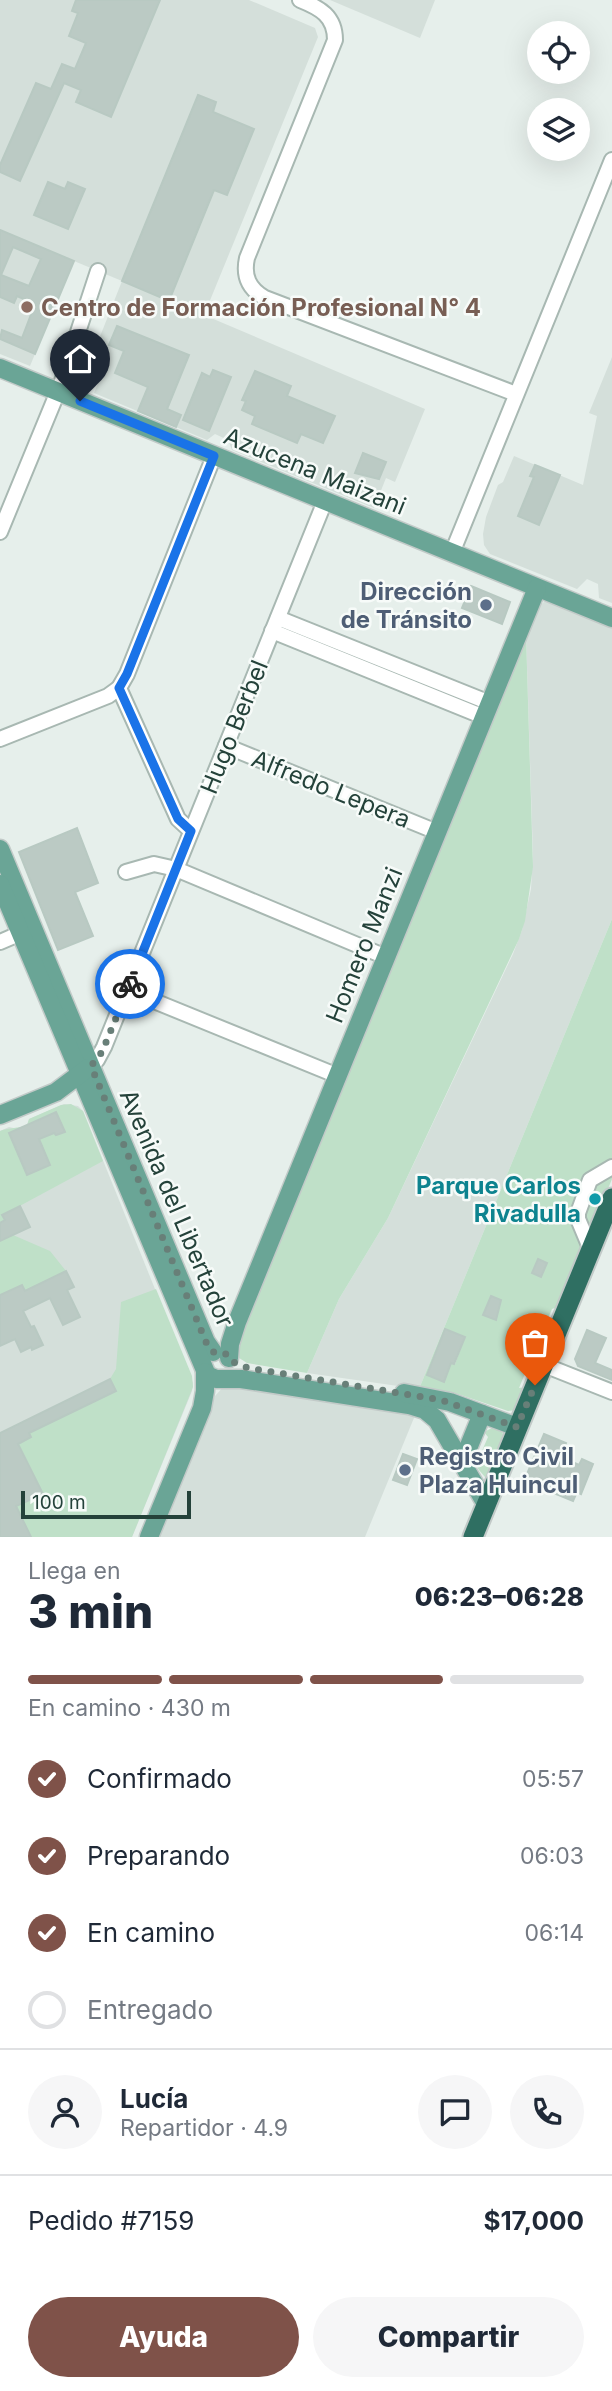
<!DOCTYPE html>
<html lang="es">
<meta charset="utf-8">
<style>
:root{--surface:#fff;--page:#f6f6f7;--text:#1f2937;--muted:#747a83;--line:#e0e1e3;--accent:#7f5249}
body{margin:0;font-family:Inter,sans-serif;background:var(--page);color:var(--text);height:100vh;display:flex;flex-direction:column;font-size:26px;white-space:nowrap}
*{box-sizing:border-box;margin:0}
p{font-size:23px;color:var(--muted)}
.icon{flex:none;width:38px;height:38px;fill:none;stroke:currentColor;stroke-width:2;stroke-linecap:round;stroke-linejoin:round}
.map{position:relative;height:1537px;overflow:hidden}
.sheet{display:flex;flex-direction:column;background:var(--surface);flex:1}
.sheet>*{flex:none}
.tools{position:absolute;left:527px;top:21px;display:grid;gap:14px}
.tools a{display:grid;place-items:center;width:63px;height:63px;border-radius:50%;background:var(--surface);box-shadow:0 7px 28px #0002;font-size:35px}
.scale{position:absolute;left:21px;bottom:18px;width:170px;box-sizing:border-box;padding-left:7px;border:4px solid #24423a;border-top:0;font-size:19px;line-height:24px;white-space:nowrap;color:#24423a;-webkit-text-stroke:5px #f7fbf9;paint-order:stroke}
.pin{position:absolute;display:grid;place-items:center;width:60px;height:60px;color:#fff;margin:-72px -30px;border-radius:50% 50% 50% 0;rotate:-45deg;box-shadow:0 0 7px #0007}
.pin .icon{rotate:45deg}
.courier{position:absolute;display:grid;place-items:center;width:70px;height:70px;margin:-35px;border:5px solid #1a73e8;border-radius:50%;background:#fff;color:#222;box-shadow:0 2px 9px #0007}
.overview em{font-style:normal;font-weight:800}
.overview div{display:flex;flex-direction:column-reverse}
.overview{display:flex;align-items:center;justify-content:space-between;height:119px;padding:0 28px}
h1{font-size:46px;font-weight:800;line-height:52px}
.bar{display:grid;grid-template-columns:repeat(4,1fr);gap:10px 7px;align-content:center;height:84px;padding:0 28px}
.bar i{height:9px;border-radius:5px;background:var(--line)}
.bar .selected{background:var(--accent)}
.bar p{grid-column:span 4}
.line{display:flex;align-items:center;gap:18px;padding:0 28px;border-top:2px solid var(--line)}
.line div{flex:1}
.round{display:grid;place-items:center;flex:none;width:74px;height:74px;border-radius:37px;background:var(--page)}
ol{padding:0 28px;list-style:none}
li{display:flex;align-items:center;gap:21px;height:77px}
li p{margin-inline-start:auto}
li .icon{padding:7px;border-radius:50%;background:var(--accent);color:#fff;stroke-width:4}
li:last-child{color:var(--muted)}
li i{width:38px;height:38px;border:4px solid var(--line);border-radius:50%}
.action{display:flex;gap:14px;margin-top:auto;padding:14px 28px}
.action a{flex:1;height:80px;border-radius:42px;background:var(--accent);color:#fff;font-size:28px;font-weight:800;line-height:80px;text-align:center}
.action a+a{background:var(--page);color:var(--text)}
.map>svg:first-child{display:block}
</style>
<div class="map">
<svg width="612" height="1537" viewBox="0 0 612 1537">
<rect width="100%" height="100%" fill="#e6efeb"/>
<!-- built -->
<g fill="#d4dfda">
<polygon points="0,0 249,0 315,28 318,37 204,315 425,409 395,482 386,478 374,508 232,450 228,440 215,434 207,440 94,393 104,369 97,365 106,343 99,339 122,281 74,261 30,366 0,354"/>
<polygon points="330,0 435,0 420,38"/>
<polygon points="612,357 612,603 599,598 598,584 587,579 577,589 490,554 484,545 483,534 486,517 498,485 503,482 514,456 583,485 597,416 589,413"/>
<polygon points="552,601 612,626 612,919 419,1389 307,1373 339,1299 388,1218 513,954 522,930 531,889 533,855 526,634 539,606 544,602"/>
<polygon points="64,1104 78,1106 83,1111 193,1383 192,1391 132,1537 0,1537 0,1131 9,1127 18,1129 28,1124 29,1119"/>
<polygon points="225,1385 416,1413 365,1537 157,1537 215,1396"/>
</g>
<!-- green -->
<g fill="#bfe0c8" fill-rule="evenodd">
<polygon points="526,634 533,867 525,921 519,939 388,1218 339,1299 307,1373 247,1363 236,1356 235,1345"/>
<path d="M612,919v243l-25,14 -4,69 -23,61 -8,3 -15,35 8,-1 -3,7 -8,2 -15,36 7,-1 -11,23 -7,1 -50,-17 -39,-5zM491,1296l10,4 -5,20 -13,-5zM445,1329l20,8 -10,27 -4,-1 -7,19z"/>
<path d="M71,1104l12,7 20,50 -100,54 2,5 -5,3v-92c10,-4 18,-2 27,-6l2,-6 32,-14z"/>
<polygon points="612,1175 612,1179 591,1230 584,1216 599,1180"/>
<polygon points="13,1235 50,1251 66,1271 25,1291 22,1285 0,1295 0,1241"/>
<polygon points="156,1289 192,1376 193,1387 132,1537 31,1537 5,1482 42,1494 18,1444 31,1437 23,1421 28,1419 34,1431 83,1407 77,1395 83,1393 89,1404 116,1391 110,1379 116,1369 121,1302"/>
<polygon points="492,1428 502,1432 504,1436 488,1476 485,1477 473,1463 474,1457 478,1460 488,1437 484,1432"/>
</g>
<!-- building -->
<g fill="#bbcac4" stroke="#b8c9c2" stroke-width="2" fill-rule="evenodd">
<polygon points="76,0 160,0 111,117 76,102 81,90 64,83 20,181 0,172 0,165 36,83 51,89 62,64 75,69 86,43 69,36 78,13 72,11"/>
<polygon points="198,95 216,102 213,112 254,129 227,195 214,190 169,301 122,281"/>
<polygon points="48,182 65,189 68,182 85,189 68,229 34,215"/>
<path d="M0,230l74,31 -39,93 -35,-15 2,-9 20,8 13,-34 -18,-8 -3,7 -14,-6zM13,247l28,12 -12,27 -28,-11z"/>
<polygon points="117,326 189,355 167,409 181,415 176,427 138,411 148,387 115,373 124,351 109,345"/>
<polygon points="213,370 231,377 209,431 183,420 202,373 210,377"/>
<polygon points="255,371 291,386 287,396 335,416 323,443 301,434 297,443 252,424 255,416 242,410 246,401 242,400"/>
<polygon points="363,453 386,462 379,479 355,473"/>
<polygon points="535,465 560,475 539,525 518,516 534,477 530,476"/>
<polygon points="471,586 510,602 502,624 462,608"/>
<polygon points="77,828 98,883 75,892 93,936 58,950 19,852"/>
<polygon points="56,1112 65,1132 56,1135 54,1133 39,1139 50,1165 27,1175 9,1133"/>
<polygon points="20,1206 30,1227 0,1241 0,1223 5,1220 2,1215"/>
<polygon points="538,1259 547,1263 541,1277 532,1273"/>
<polygon points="66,1271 74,1287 67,1290 80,1317 63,1325 50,1298 23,1311 31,1327 34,1326 43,1345 32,1350 31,1347 21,1352 15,1339 0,1346 0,1295 22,1285 25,1291"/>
<polygon points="491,1296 501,1300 496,1320 483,1315"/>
<polygon points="445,1329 465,1337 454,1364 451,1363 444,1382 427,1375"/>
<polygon points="587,1330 606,1338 595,1363 612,1370 612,1380 578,1366 575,1359"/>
<polygon points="110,1379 116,1391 29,1433 31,1437 18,1444 43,1494 16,1506 31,1537 0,1537 0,1433"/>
<polygon points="544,1434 566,1443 561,1457 579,1465 582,1459 593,1464 581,1494 577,1492 573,1501 524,1481"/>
<polygon points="403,1454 417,1459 407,1485 393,1480"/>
</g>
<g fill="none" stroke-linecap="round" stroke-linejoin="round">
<defs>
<g id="minor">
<path d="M300,0c20,8 35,16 35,40l-88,218c-4,18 2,31 18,40l251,96"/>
<polyline points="0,532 61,384 98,271"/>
<polyline points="452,553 612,160"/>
<polyline points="278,618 490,703"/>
<polyline points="272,631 484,717"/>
<polyline points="119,688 178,819 191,831"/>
<polyline points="0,739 108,696 119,688 127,674 214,456"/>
<polyline points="226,746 437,832"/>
<polyline points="126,872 154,864 176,869 386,957"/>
<polyline points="0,942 21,933"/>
<polyline points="127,990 338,1076"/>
<polyline points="91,1066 97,1060 104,1047 325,501"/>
<polyline points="591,1250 578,1219 578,1213 590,1180 612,1167"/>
<polyline points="544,1365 612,1392"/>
</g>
<g id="major">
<polyline points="0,368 612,618"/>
<polyline points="0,849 206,1342 213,1352"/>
<polyline points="0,884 207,1375 216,1379 241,1379 409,1405 425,1410 437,1420 486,1504"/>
<polyline points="0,1115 56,1092 88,1068"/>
<polyline points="229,1358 230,1344 237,1322 537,588"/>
<polyline points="404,1393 450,1402 517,1427"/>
<polyline points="462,1463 482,1414"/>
<polyline points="149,1537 202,1408 205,1391 205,1372"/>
</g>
<polyline id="highway" points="473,1537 612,1198"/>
</defs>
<!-- minor casing -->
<use href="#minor" stroke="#a8b8b2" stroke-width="18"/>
<!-- major casing -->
<use href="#major" stroke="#c2cac8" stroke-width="21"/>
<!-- highway casing -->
<use href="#highway" stroke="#c2cac8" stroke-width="23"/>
<!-- minor -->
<use href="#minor" stroke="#fff" stroke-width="14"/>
<!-- major -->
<use href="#major" stroke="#6aa596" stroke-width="18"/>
<!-- highway -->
<use href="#highway" stroke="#2f6f62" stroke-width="19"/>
</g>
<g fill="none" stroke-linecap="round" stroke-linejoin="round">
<!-- done -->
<polyline stroke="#687f78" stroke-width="7" stroke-dasharray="0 12.6" points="130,984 102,1052 91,1066 206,1342 213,1352 225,1353 231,1361 248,1368 441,1400 517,1427 535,1385"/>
<!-- route -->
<polyline stroke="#1a73e8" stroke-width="9" points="80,401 214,456 127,674 119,688 178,819 191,831 130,984"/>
</g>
<!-- markers -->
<circle fill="#8d6e63" stroke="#f7fbf9" stroke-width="2.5" cx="27" cy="307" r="7"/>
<g fill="#5c6f8a" stroke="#f7fbf9" stroke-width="2.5">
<circle cx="486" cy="605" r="7"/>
<circle cx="405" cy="1470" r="7"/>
</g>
<circle fill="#0f9aa8" stroke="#f7fbf9" stroke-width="2.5" cx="595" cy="1199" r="7"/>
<g text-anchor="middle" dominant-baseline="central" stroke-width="5" stroke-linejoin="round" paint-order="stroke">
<!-- education labels -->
<g font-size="24" font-weight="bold" fill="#785e54" stroke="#f7fbf9" text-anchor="start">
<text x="41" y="307">Centro de Formación Profesional N° 4</text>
</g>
<!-- street labels -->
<g font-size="24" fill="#24423a" stroke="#f7fbf9">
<text transform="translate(315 471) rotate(22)">Azucena Maizani</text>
<text transform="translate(234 727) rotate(-68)">Hugo Berbel</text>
<text transform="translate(331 789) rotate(22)">Alfredo Lepera</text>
<text transform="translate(364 945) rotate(-68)">Homero Manzi</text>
<text transform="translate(177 1208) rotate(67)">Avenida del Libertador</text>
</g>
<!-- service labels -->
<g font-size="24" font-weight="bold" fill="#4e5e75" stroke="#f7fbf9" text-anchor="end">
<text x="472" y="591">Dirección<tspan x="472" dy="28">de Tránsito</tspan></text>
<text x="419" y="1456" text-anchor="start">Registro Civil<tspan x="419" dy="28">Plaza Huincul</tspan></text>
</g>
<!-- culture labels -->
<g font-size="24" font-weight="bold" fill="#0d838f" stroke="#f7fbf9" text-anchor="end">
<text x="581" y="1185">Parque Carlos<tspan x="581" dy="28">Rivadulla</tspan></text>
</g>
</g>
</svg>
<div class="tools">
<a><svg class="icon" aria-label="locate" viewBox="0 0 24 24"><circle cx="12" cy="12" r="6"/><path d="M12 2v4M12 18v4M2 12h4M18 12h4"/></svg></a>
<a><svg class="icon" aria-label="layers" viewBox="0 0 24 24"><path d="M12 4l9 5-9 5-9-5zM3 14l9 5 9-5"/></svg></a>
</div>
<div class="scale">100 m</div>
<div class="pin" style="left:535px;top:1385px;background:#ea580c"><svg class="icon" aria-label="bag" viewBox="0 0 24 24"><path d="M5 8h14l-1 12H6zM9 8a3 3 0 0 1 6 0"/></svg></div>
<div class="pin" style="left:80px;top:401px;background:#1f2937"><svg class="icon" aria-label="home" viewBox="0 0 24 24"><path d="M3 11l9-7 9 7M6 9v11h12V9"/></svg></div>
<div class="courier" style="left:130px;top:984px"><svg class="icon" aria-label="bike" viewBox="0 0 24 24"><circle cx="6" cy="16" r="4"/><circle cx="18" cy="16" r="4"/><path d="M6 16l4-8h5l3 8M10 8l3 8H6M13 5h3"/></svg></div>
</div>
<section class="sheet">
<div class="overview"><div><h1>3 min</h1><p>Llega en</p></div><em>06:23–06:28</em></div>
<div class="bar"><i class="selected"></i><i class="selected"></i><i class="selected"></i><i></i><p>En camino · 430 m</p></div>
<ol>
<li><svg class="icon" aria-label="check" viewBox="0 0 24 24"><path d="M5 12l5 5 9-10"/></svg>Confirmado<p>05:57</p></li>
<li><svg class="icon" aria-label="check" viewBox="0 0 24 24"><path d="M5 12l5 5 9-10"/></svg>Preparando<p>06:03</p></li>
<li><svg class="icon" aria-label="check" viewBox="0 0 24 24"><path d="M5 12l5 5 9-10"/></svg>En camino<p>06:14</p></li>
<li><i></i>Entregado</li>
</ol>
<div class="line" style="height:126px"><a class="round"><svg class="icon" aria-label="person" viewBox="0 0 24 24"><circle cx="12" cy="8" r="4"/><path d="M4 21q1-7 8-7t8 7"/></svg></a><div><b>Lucía</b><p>Repartidor · 4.9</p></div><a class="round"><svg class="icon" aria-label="chat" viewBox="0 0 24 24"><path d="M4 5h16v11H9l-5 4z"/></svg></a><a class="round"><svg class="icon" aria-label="phone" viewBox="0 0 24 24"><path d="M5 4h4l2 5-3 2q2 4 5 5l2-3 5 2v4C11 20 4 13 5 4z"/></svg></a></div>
<div class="line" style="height:91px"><div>Pedido #7159</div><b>$17,000</b></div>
<div class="action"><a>Ayuda</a><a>Compartir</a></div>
</section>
